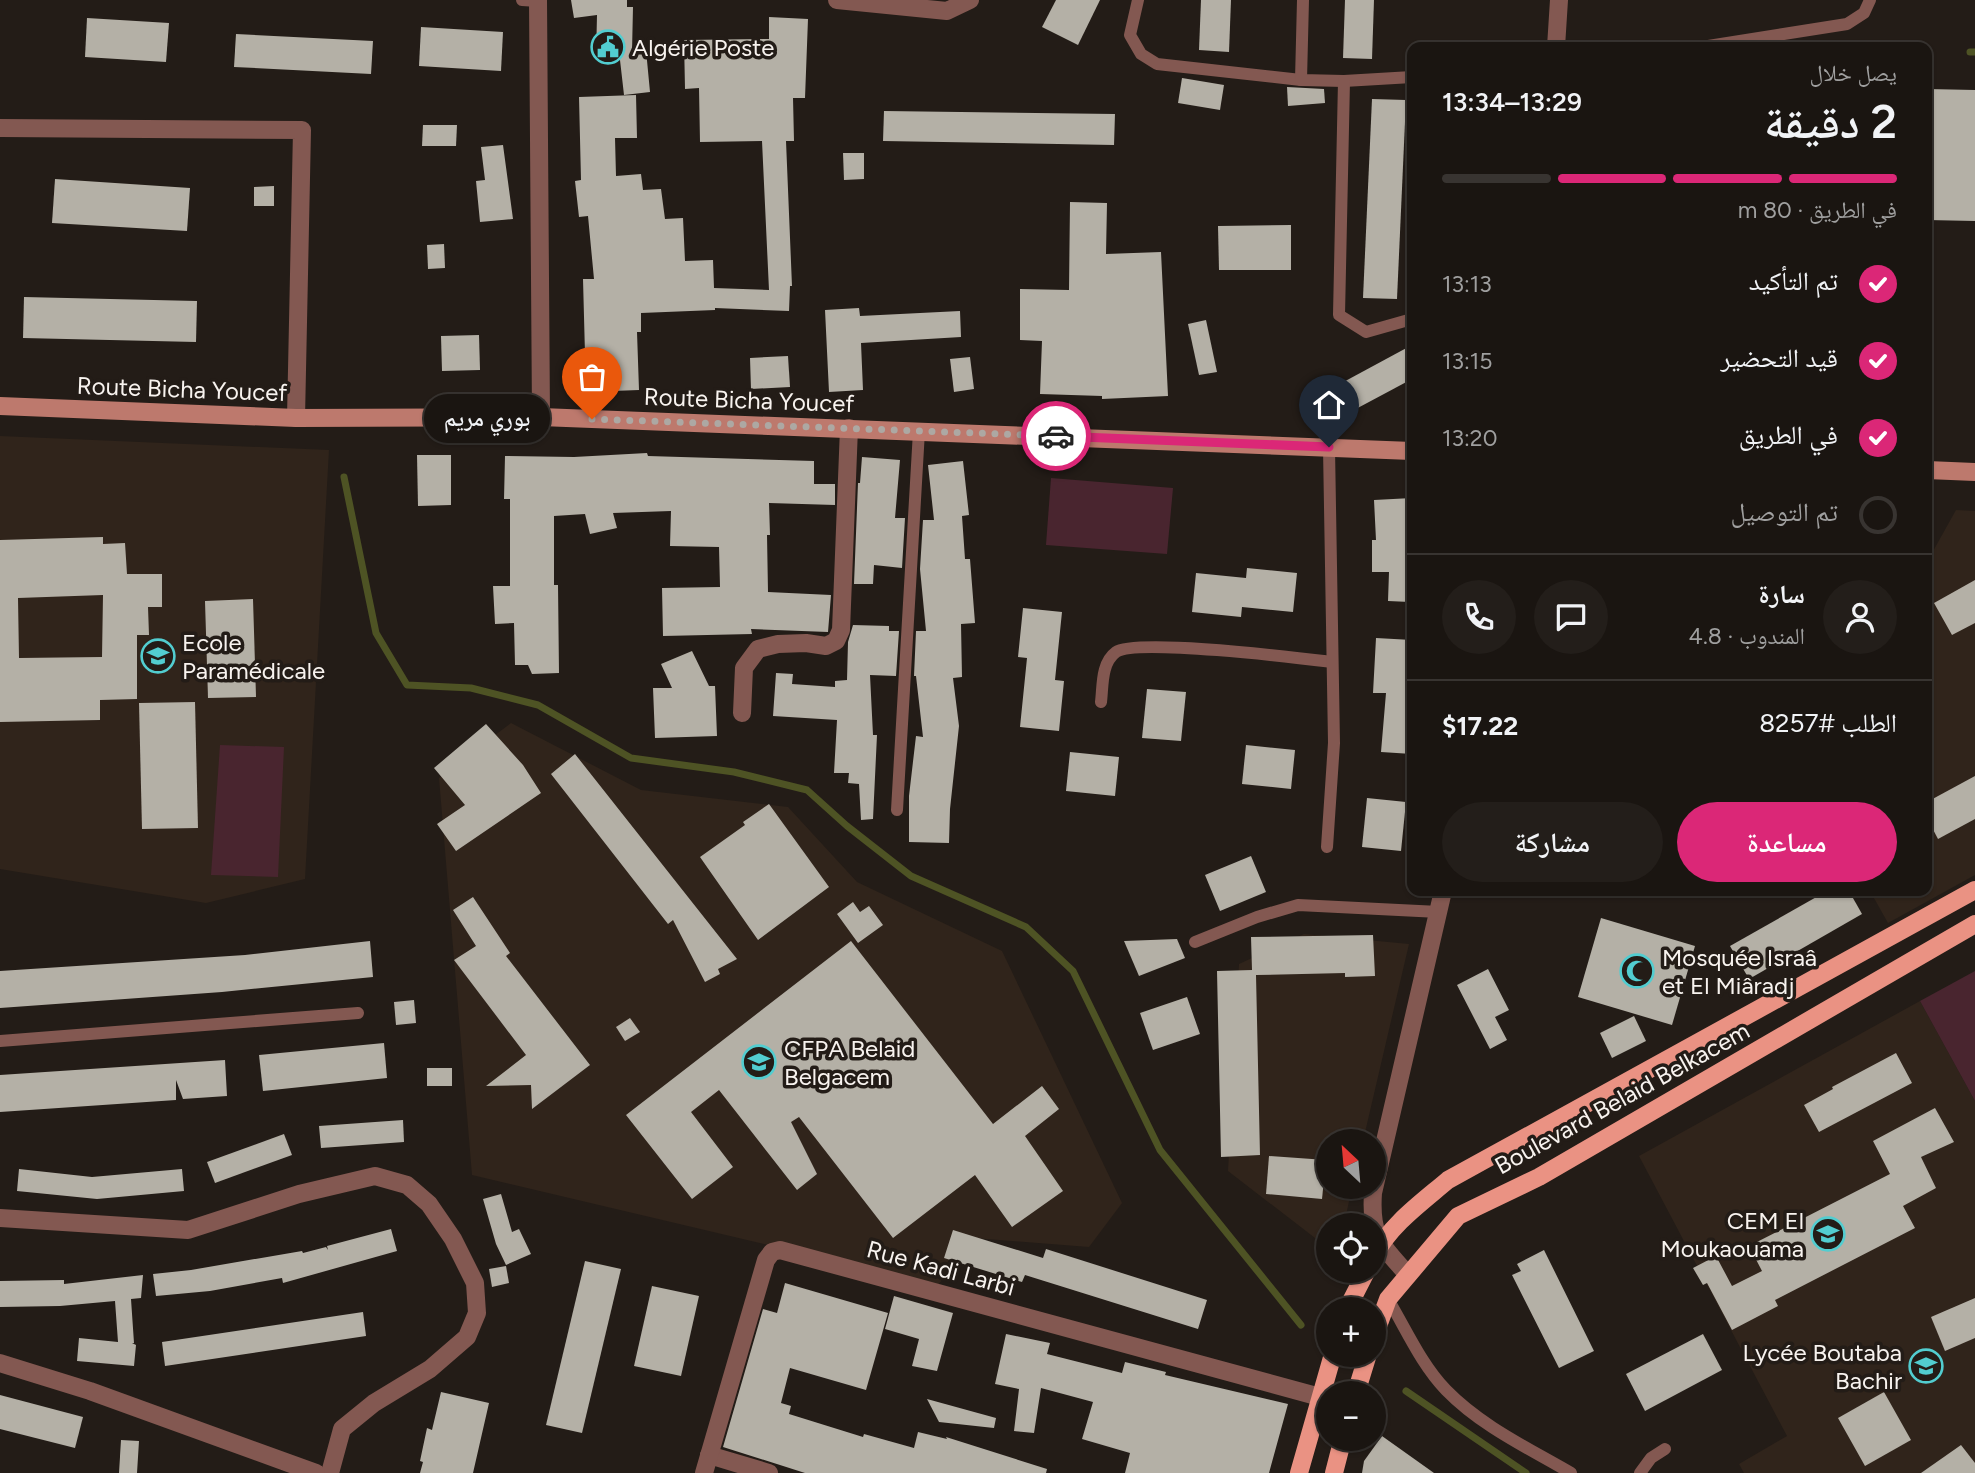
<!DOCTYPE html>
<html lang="ar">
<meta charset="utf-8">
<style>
:root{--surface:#1a1511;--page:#231e1a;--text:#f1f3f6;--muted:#9f9f9f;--line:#383431;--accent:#db2777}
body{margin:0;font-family:Figtree,"Noto Naskh Arabic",sans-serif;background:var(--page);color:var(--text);direction:rtl;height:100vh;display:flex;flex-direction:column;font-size:26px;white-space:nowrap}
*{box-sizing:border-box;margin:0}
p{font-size:23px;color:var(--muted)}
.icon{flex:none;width:38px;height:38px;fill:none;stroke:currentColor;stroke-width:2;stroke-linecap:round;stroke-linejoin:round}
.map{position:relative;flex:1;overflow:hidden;direction:ltr}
.drawer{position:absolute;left:1407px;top:42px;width:525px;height:854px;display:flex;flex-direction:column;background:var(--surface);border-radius:14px;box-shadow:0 2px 5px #0004,0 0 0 2px var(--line);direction:rtl}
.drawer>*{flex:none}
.needle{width:46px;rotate:334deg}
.controls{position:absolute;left:1316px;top:1129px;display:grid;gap:14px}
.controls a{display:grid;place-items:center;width:70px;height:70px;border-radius:50%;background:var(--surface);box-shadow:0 2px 5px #0004,0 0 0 2px var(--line);font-size:35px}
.pin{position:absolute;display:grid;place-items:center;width:60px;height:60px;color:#fff;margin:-72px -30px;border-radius:50% 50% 50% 0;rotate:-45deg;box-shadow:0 0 7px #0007}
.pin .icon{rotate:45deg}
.courier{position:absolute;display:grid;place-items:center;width:70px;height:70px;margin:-35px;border:5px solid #db2777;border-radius:50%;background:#fff;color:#222;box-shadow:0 2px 9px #0007}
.bubble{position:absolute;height:49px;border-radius:24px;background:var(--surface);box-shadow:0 2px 5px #0004,0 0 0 2px var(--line);font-size:23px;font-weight:600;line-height:49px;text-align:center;direction:rtl}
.summary em{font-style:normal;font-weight:600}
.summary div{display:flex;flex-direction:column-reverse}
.summary{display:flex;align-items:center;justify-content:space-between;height:119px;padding:0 35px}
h1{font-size:46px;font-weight:600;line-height:52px}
.bar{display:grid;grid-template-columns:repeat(4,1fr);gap:10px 7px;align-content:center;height:84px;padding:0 35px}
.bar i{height:9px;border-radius:5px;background:var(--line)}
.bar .current{background:var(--accent)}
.bar p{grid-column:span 4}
.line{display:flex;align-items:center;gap:18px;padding:0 35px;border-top:2px solid var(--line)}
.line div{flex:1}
.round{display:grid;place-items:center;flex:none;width:74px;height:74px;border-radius:37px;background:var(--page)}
ol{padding:0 35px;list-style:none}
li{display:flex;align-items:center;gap:21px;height:77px}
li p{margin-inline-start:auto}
li .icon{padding:7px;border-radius:50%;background:var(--accent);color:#fff;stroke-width:4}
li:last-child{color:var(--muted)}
li i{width:38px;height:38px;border:4px solid var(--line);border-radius:50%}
.button{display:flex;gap:14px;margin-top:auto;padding:14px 35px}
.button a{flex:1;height:80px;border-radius:42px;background:var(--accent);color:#fff;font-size:28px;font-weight:600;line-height:80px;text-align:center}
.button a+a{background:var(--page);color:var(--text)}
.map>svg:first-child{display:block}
</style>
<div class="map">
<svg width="1975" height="1473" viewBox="0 0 1975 1473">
<rect width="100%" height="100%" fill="#231c17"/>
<!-- built -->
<g fill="#30241b">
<polygon points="0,436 329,450 305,879 206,903 0,869"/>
<polygon points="1956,510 1975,511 1975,875 1888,923 1870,891 1927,891 1927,562"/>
<polygon points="511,723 641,790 788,807 857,882 1002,951 1122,1203 1089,1247 974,1238 938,1285 472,1175 439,778"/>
<polygon points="1304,934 1409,944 1363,1141 1328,1141 1328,1186 1352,1187 1344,1225 1328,1225 1328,1248 1228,1171 1239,964"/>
<polygon points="1920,1001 1975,1101 1975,1473 1744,1473 1739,1464 1787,1436 1639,1156"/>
</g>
<!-- green -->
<g fill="#49252f">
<polygon points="1051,478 1173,488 1167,554 1046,545"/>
<polygon points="220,745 284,747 278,877 211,875"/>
<polygon points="1975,971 1975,1101 1920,1001"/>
</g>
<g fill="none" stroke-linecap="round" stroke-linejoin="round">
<!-- stream -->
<g stroke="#4e5324" stroke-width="7">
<polyline points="1970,52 1975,52"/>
<polyline points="344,477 376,633 407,685 471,688 538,705 631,758 734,772 807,790 847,826 911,876 1026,927 1073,971 1160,1150 1301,1325"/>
<polyline points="1406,1391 1526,1473"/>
</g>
</g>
<!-- building -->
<g fill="#b4b0a6" fill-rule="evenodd">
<polygon points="571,0 627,0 627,7 633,7 632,52 646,50 650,92 624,95 620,60 596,59 597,15 574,18"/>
<polygon points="1056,0 1100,0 1078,45 1042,27"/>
<polygon points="1201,0 1231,0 1229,52 1199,50"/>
<polygon points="1345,0 1374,0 1372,59 1343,58"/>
<polygon points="769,17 808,19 805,98 793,98 794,141 786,141 792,286 790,286 789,311 715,308 715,310 641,313 641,332 637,332 639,390 586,392 583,279 594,279 588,216 579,217 575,181 581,180 579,97 636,95 637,138 615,138 616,176 641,174 643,190 661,189 665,219 683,218 685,261 713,260 714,288 769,290 762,141 700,142 699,88 685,89 684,40 769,39"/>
<polygon points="87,18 169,23 166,62 85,57"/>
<polygon points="421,27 503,32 501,71 419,66"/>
<polygon points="236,34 373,41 371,74 234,67"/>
<polygon points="1182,78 1224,85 1220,110 1178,103"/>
<polygon points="1287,87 1324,89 1325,103 1288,106"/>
<polygon points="1927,89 1975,90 1975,221 1927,220"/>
<polygon points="1372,99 1406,100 1397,299 1363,298"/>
<polygon points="884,111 1115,114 1114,145 883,141"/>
<polygon points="423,125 457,125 456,146 422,146"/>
<polygon points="503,145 513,219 480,222 476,181 485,180 481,147"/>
<polygon points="843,153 864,153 864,179 844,180"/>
<polygon points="55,179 190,188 187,231 52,223"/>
<polygon points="274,186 274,206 254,206 254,187"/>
<polygon points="1070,202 1107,203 1106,254 1161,252 1168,396 1102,399 1102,396 1040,394 1042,341 1020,340 1020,289 1069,290"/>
<polygon points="1291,225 1291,270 1219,270 1218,226"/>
<polygon points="444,244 445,268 428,269 427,245"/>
<polygon points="24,297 197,301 196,342 23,338"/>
<polygon points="859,308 860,316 960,311 961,337 861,343 863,390 829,392 825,310"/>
<polygon points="1206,320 1217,372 1199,375 1188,324"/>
<polygon points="479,335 480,370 442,371 441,336"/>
<polygon points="1412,345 1412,379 1339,418 1325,392"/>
<polygon points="788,356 790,387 751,389 750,358"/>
<polygon points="970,357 974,389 954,392 950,359"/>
<polygon points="647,453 648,456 814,461 814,484 835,484 835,505 769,503 770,535 767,535 768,592 831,595 828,632 751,629 752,634 663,636 662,588 720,587 719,547 670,546 671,511 613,513 617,528 590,534 585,514 554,516 554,585 558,585 559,673 532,674 528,665 515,665 514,623 495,624 493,586 510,586 510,499 504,499 505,456 574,457"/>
<polygon points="417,455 451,455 451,505 418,506"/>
<polygon points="862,457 900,460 895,518 905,518 902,568 874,565 873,584 854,584 858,483 860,483"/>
<polygon points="963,461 969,515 962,516 965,559 970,559 975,623 961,624 962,677 953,678 959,726 950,809 949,843 909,842 909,796 916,736 923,737 916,676 914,676 916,631 926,631 920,569 923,520 934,520 928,465"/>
<polygon points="1412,498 1410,602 1388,601 1389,572 1372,572 1372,540 1376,540 1374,500"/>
<path d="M103,537v7l22,-1 2,31h35v33h-14l1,28h-12v64l-37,1v20l-100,2v-182zM103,595l-1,62 -83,1 -1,-60z"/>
<polygon points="1247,568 1297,573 1293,612 1242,607 1241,617 1192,612 1196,573 1246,578"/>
<polygon points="1975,580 1975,623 1952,635 1934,603"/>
<polygon points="253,599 256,697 208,698 205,601"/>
<polygon points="1023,608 1062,612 1055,680 1064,681 1059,731 1020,727 1027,658 1018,657"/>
<polygon points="853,625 889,626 889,631 899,631 896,676 870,675 873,735 877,735 873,819 861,820 859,784 848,783 849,773 834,773 837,720 773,716 776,673 793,674 792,684 835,687 835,681 847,680 848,642"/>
<polygon points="1376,638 1412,640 1412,754 1381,752 1386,693 1373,693"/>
<polygon points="692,651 709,686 715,686 717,736 655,738 653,688 672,688 661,664"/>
<polygon points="1147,689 1186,692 1181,741 1142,738"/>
<polygon points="195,702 198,828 142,829 139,703"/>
<polygon points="486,724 523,765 541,793 456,851 437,824 465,805 434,768"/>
<polygon points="1246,745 1295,750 1291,789 1242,784"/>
<polygon points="1070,752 1119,757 1115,796 1066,791"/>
<polygon points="575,754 737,959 718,969 720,974 705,982 673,920 668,924 551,774"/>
<polygon points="1975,776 1975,819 1938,839 1927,818 1927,802"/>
<polygon points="1367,798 1406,802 1401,851 1362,847"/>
<polygon points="769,804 829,887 758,940 700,857 745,825 743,822"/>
<polygon points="1251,856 1266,892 1220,911 1205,875"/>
<polygon points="1827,891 1849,891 1862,914 1749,979 1730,946"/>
<polygon points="473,897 510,953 506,956 590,1065 532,1109 531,1085 486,1086 526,1055 454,960 476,946 453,910"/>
<polygon points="853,902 860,912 869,906 883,925 858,943 837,914"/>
<polygon points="1601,918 1695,946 1672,1025 1578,997"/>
<polygon points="1373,935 1375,976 1345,977 1345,973 1256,975 1260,1155 1221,1157 1217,971 1252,970 1251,937"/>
<polygon points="1177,939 1185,958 1139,976 1124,941"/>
<polygon points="370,941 373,977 222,992 0,1008 0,971 245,955"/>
<polygon points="851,941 993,1124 1042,1086 1059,1109 1025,1136 1063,1191 1012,1227 975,1175 893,1238 799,1117 791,1122 817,1174 797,1190 719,1090 691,1112 733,1167 692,1199 626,1115"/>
<polygon points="1488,969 1509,1010 1495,1017 1507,1040 1490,1049 1457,985"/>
<polygon points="1187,997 1200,1034 1153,1050 1140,1013"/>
<polygon points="414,1000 416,1023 396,1025 394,1002"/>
<polygon points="1634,1016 1646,1041 1612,1058 1600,1033"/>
<polygon points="630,1018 640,1032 625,1041 616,1027"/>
<polygon points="384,1043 387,1078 263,1091 259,1055"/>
<polygon points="1896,1053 1912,1083 1819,1132 1804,1105 1833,1089 1832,1087"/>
<polygon points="225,1060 227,1096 183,1099 176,1080 176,1100 0,1112 0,1075"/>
<rect x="427" y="1068" width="25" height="18"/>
<polygon points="1935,1108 1954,1142 1921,1157 1936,1188 1903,1206 1915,1228 1775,1300 1778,1306 1732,1330 1707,1283 1703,1285 1693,1268 1716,1256 1732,1286 1762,1271 1749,1246 1890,1174 1873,1141"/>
<polygon points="403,1120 404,1142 321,1148 319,1126"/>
<polygon points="284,1134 292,1155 215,1183 207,1162"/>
<polygon points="1269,1156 1326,1160 1322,1199 1266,1194"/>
<polygon points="19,1169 92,1177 182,1169 184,1191 97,1199 17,1191"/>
<polygon points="501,1194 512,1232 519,1229 531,1254 506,1265 496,1244 483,1199"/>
<polygon points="391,1229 397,1251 283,1283 282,1278 210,1291 156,1296 153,1274 191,1270 302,1251 303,1253 326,1247 328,1250 327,1246"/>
<polygon points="953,1230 1043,1258 1046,1249 1207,1300 1198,1329 1025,1275 1022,1282 944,1258"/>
<polygon points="1544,1250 1594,1351 1559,1368 1512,1275 1521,1271 1517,1264"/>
<polygon points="585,1261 621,1269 582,1433 546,1425"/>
<polygon points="506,1266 509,1283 492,1287 489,1269"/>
<polygon points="143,1275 141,1298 131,1299 134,1343 132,1343 136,1345 134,1366 77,1361 79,1338 118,1342 115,1301 60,1306 0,1307 0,1281 64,1280 64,1284"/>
<polygon points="785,1283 888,1313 866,1390 790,1368 781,1403 791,1406 789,1414 863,1437 864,1434 914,1448 918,1432 947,1439 946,1437 1047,1469 1046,1473 805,1473 723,1447 763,1309 777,1313"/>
<polygon points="652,1286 699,1296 681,1376 634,1366"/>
<polygon points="894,1296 953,1313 937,1371 912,1366 919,1339 885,1329"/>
<polygon points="1975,1298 1975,1338 1945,1351 1931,1317"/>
<polygon points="363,1312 366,1336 165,1366 162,1342"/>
<polygon points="1006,1334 1050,1343 1047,1354 1122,1373 1125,1362 1166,1372 1165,1375 1288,1404 1269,1473 1125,1473 1130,1453 1082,1439 1093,1402 1041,1388 1034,1433 1014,1431 1019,1389 995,1384"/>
<polygon points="1703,1334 1722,1370 1645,1411 1626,1374"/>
<polygon points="441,1392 489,1403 473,1473 420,1473 423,1462 420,1461 427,1428 432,1430"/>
<polygon points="1884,1392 1911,1440 1865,1466 1838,1418"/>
<polygon points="0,1395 83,1417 75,1448 0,1429"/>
<polygon points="927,1399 996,1418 994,1428 939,1422"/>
<polygon points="1382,1436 1434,1473 1362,1473 1364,1461"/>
<polygon points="121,1440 139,1441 137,1473 119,1473"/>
<polygon points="1961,1445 1975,1463 1975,1473 1921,1473"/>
</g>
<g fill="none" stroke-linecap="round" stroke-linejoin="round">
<!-- service -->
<g stroke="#835851" stroke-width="12">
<polyline points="522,0 538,1"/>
<polyline points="1138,0 1130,35 1141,54 1157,64 1301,80"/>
<polyline points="1303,0 1301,80 1344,81 1412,77"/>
<polyline points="1702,47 1847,24 1864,13 1870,0"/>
<polyline points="1344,81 1339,315 1366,332 1412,319"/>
<path d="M1101,702c2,-16 0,-39 15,-50 20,-14 183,6 216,10"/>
<polyline points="897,810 919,431"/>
<polyline points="1327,847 1334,743 1329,448"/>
<polyline points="1195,942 1257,917 1298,905 1439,912"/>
<polyline points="0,1041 358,1013"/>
<path d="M1388,1299c18,30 33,65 58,91 35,36 82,58 125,83"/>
<polyline points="1640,1473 1651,1458 1665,1449"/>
</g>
<!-- minor -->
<g stroke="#835851" stroke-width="18">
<polyline points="837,0 947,11 970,0"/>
<polyline points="1556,47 1559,0"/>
<polyline points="0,128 302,130 296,418"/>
<polyline points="742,713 744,668 758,649 778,644 806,643 826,646 836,641 841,630 849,428"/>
<polyline points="0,1218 188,1230 299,1194 375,1176 407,1185 429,1204 453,1239 475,1283 477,1313 467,1337 430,1369 374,1403 342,1429 330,1473"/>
<polyline points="0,1363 90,1391 316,1473"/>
<polyline points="709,1455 769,1473"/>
<polyline points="704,1473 766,1260 772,1252 780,1250 1320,1397"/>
</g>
<!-- tertiary -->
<g stroke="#835851" stroke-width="18">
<polyline points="538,0 541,417"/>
<path d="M1408,1275c-27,-31 -38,-38 -35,-82l70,-302"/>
</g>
<!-- secondary -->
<g stroke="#bd796d" stroke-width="18">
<polyline points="0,406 296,418 541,417 1412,451"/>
<polyline points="1927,470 1975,472"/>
</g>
<!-- primary -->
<g stroke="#ea9283" stroke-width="18">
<path d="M1374,1256c16,-31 47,-53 74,-76l527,-290"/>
<polyline points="1347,1309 1367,1270"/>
<polyline points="1374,1337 1388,1299 1458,1216 1539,1177 1975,924"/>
<polyline points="1356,1393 1368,1354"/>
<polyline points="1299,1473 1333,1354"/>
<polyline points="1334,1473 1343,1438"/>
</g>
</g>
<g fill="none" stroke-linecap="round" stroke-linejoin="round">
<!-- done -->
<polyline stroke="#ada8a3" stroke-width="7" stroke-dasharray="0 12.6" points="592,419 1056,436"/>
<!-- route -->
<polyline stroke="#db2777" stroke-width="9" points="1056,436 1329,447"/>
</g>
<!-- icons -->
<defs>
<symbol id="civic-ring" viewBox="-11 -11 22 22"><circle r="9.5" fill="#231c17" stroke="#52cdd0" stroke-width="1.5"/><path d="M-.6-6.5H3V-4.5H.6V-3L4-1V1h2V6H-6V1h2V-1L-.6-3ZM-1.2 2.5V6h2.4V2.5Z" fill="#52cdd0"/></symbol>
<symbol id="university-ring" viewBox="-11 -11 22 22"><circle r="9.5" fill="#231c17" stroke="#52cdd0" stroke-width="1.5"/><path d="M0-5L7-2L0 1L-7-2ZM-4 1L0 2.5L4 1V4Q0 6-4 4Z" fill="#52cdd0"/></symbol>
<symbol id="mosque-ring" viewBox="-11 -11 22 22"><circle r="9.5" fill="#231c17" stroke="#52cdd0" stroke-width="1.5"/><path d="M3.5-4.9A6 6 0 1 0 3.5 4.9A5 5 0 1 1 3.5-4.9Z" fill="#52cdd0"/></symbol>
<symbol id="school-ring" viewBox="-11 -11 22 22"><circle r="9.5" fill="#231c17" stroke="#52cdd0" stroke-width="1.5"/><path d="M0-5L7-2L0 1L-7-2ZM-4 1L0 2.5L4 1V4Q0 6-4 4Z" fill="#52cdd0"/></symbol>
</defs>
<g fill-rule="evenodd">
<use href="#civic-ring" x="589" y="28" width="38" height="38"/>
<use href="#university-ring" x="139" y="637" width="38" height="38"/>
<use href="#mosque-ring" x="1618" y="952" width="38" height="38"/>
<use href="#university-ring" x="740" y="1043" width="38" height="38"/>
<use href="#school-ring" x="1809" y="1215" width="38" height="38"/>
<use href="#school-ring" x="1907" y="1347" width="38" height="38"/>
</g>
<g text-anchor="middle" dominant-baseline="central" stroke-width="7" stroke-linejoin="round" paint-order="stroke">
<!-- poi labels -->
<g font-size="24" fill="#f8f3ef" stroke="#231c17" text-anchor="start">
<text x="632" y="47">Algérie Poste</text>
<text x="182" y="642">Ecole<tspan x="182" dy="28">Paramédicale</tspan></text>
<text x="1662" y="957">Mosquée Israâ<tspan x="1662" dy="28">et El Miâradj</tspan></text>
<text x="784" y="1048">CFPA Belaid<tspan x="784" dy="28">Belgacem</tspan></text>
<text x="1804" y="1220" text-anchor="end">CEM El<tspan x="1804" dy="28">Moukaouama</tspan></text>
<text x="1902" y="1352" text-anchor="end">Lycée Boutaba<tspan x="1902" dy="28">Bachir</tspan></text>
</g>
<!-- street labels -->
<g font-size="24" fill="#f8f3ef" stroke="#231c17">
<text transform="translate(182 389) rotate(2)">Route Bicha Youcef</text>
<text transform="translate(749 400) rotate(2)">Route Bicha Youcef</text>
<text transform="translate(1622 1098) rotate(-29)">Boulevard Belaid Belkacem</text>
<text transform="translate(941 1268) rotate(15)">Rue Kadi Larbi</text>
</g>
</g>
</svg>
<div class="controls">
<a><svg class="needle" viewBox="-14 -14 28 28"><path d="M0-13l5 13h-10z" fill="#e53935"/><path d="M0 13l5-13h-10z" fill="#9f9f9f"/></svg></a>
<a><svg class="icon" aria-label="locate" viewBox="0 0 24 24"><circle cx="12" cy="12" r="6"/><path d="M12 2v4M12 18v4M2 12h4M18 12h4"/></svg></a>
<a>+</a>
<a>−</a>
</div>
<div class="pin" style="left:592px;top:419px;background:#ea580c"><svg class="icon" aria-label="bag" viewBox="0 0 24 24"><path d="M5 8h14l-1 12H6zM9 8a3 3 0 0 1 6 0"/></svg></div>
<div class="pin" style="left:1329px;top:447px;background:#1f2937"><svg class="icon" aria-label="home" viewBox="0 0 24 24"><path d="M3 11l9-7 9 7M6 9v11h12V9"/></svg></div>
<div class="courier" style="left:1056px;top:436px"><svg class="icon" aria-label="car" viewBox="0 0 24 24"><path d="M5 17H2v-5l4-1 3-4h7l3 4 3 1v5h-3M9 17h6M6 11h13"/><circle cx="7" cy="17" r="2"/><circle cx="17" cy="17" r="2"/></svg></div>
<div class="bubble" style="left:424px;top:394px;width:126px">بوري مريم</div>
<section class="drawer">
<div class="summary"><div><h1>2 دقيقة</h1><p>يصل خلال</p></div><em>13:29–13:34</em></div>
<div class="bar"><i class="current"></i><i class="current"></i><i class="current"></i><i></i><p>في الطريق · 80 m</p></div>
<ol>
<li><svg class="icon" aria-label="check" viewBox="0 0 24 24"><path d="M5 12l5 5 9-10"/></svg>تم التأكيد<p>13:13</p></li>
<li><svg class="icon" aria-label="check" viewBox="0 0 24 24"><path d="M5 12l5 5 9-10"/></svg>قيد التحضير<p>13:15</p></li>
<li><svg class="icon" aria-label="check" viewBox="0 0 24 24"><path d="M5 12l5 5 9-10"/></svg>في الطريق<p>13:20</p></li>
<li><i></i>تم التوصيل</li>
</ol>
<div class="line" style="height:126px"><a class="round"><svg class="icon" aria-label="person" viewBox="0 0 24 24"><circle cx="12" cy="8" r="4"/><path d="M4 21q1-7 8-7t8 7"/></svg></a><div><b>سارة</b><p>المندوب · 4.8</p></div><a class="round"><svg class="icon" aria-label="chat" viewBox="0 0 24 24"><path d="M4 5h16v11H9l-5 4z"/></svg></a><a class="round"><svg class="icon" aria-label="phone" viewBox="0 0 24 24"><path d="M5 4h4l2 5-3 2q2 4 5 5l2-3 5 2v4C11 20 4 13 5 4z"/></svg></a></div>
<div class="line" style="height:91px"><div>الطلب #8257</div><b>$17.22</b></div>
<div class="button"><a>مساعدة</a><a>مشاركة</a></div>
</section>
</div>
